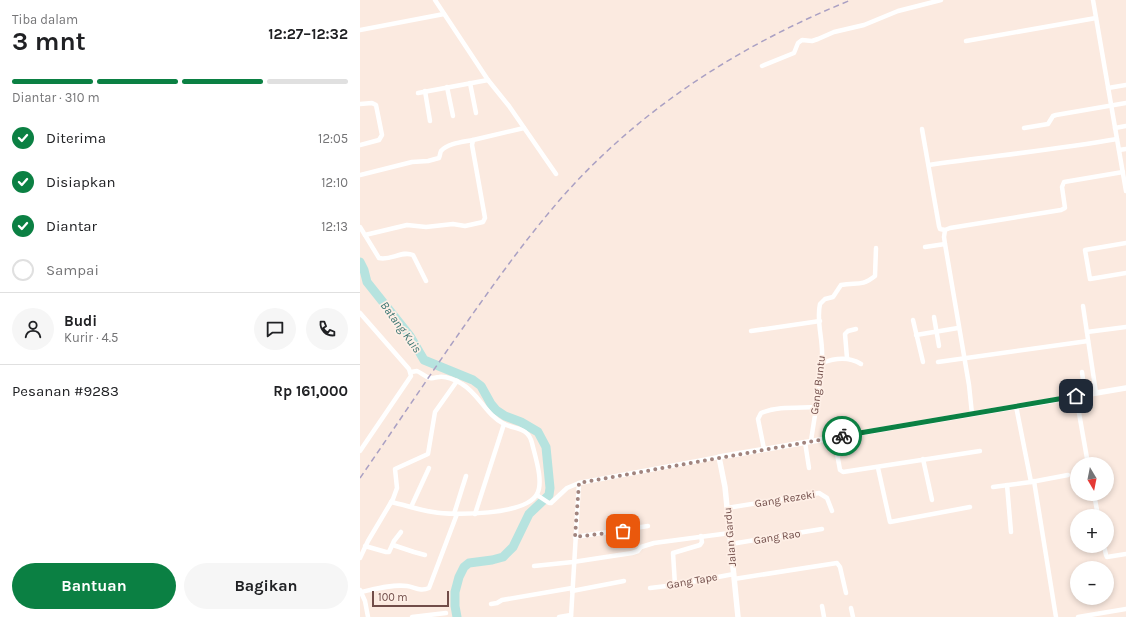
<!DOCTYPE html>
<html lang="id">
<meta charset="utf-8">
<style>
:root{--surface:#fff;--page:#f6f6f6;--text:#202124;--muted:#757577;--line:#e0e0e0;--accent:#0b8043}
body{margin:0;font-family:Karla,sans-serif;background:var(--page);color:var(--text);height:100vh;display:flex;flex-direction:column;font-size:15px;white-space:nowrap}
*{box-sizing:border-box;margin:0}
p{font-size:13px;color:var(--muted)}
.icon{flex:none;width:22px;height:22px;fill:none;stroke:currentColor;stroke-width:2;stroke-linecap:round;stroke-linejoin:round}
.map{position:relative;flex:1;overflow:hidden}
.panel{display:flex;flex-direction:column;background:var(--surface);width:360px}
.panel>*{flex:none}
.needle{width:26px;rotate:170deg}
.controls{position:absolute;left:710px;top:457px;display:grid;gap:8px}
.controls a{display:grid;place-items:center;width:44px;height:44px;border-radius:50%;background:var(--surface);box-shadow:0 2px 6px #0003;font-size:20px}
.scale{position:absolute;left:12px;bottom:10px;width:77px;box-sizing:border-box;padding-left:4px;border:2px solid #714d49;border-top:0;font-size:11px;line-height:14px;white-space:nowrap;color:#714d49;-webkit-text-stroke:3px #feefe6;paint-order:stroke}
.pin{position:absolute;display:grid;place-items:center;width:34px;height:34px;color:#fff;margin:-17px;border-radius:8px;box-shadow:0 2px 6px #0006}
.courier{position:absolute;display:grid;place-items:center;width:40px;height:40px;margin:-20px;border:3px solid #0b8043;border-radius:50%;background:#fff;color:#222;box-shadow:0 1px 5px #0007}
.head em{font-style:normal;font-weight:700}
.head div{display:flex;flex-direction:column-reverse}
.head{display:flex;align-items:center;justify-content:space-between;height:68px;padding:0 12px}
h1{font-size:26px;font-weight:700;line-height:30px}
.bar{display:grid;grid-template-columns:repeat(4,1fr);gap:6px 4px;align-content:center;height:48px;padding:0 12px}
.bar i{height:5px;border-radius:3px;background:var(--line)}
.bar .selected{background:var(--accent)}
.bar p{grid-column:span 4}
.line{display:flex;align-items:center;gap:10px;padding:0 12px;border-top:1px solid var(--line)}
.line div{flex:1}
.round{display:grid;place-items:center;flex:none;width:42px;height:42px;border-radius:21px;background:var(--page)}
ol{padding:0 12px;list-style:none}
li{display:flex;align-items:center;gap:12px;height:44px}
li p{margin-inline-start:auto}
li .icon{padding:4px;border-radius:50%;background:var(--accent);color:#fff;stroke-width:4}
li:last-child{color:var(--muted)}
li i{width:22px;height:22px;border:2px solid var(--line);border-radius:50%}
.action{display:flex;gap:8px;margin-top:auto;padding:8px 12px}
.action a{flex:1;height:46px;border-radius:24px;background:var(--accent);color:#fff;font-size:16px;font-weight:700;line-height:46px;text-align:center}
.action a+a{background:var(--page);color:var(--text)}
main{display:flex;flex:1;min-height:0}
.map>svg:first-child{display:block}
</style>
<main>
<section class="panel">
<div class="head"><div><h1>3 mnt</h1><p>Tiba dalam</p></div><em>12:27–12:32</em></div>
<div class="bar"><i class="selected"></i><i class="selected"></i><i class="selected"></i><i></i><p>Diantar · 310 m</p></div>
<ol>
<li><svg class="icon" aria-label="check" viewBox="0 0 24 24"><path d="M5 12l5 5 9-10"/></svg>Diterima<p>12:05</p></li>
<li><svg class="icon" aria-label="check" viewBox="0 0 24 24"><path d="M5 12l5 5 9-10"/></svg>Disiapkan<p>12:10</p></li>
<li><svg class="icon" aria-label="check" viewBox="0 0 24 24"><path d="M5 12l5 5 9-10"/></svg>Diantar<p>12:13</p></li>
<li><i></i>Sampai</li>
</ol>
<div class="line" style="height:72px"><a class="round"><svg class="icon" aria-label="person" viewBox="0 0 24 24"><circle cx="12" cy="8" r="4"/><path d="M4 21q1-7 8-7t8 7"/></svg></a><div><b>Budi</b><p>Kurir · 4.5</p></div><a class="round"><svg class="icon" aria-label="chat" viewBox="0 0 24 24"><path d="M4 5h16v11H9l-5 4z"/></svg></a><a class="round"><svg class="icon" aria-label="phone" viewBox="0 0 24 24"><path d="M5 4h4l2 5-3 2q2 4 5 5l2-3 5 2v4C11 20 4 13 5 4z"/></svg></a></div>
<div class="line" style="height:52px"><div>Pesanan #9283</div><b>Rp 161,000</b></div>
<div class="action"><a>Bantuan</a><a>Bagikan</a></div>
</section>
<div class="map">
<svg width="766" height="617" viewBox="0 0 766 617">
<rect width="100%" height="100%" fill="#fbeae0"/>
<g fill="none" stroke-linecap="round" stroke-linejoin="round">
<!-- river -->
<polyline stroke="#b6e3df" stroke-width="9" points="0,262 4,270 7,282 50,336 64,360 113,380 121,386 131,404 136,410 145,416 161,422 178,432 186,447 190,488 189,495 169,514 153,547 143,557 132,560 109,563 104,567 99,577 95,592 95,606 97,617"/>
<!-- minor -->
<g stroke="#fff" stroke-width="4.5">
<polyline points="75,0 128,80 149,106 196,174"/>
<polyline points="733,0 766,191"/>
<polyline points="0,30 84,14"/>
<polyline points="606,41 736,18"/>
<polyline points="402,66 434,53 438,43 442,40 452,41 458,39 474,32 504,25 538,11 581,0"/>
<polyline points="110,83 116,113"/>
<polyline points="87,87 93,116"/>
<polyline points="748,88 766,85"/>
<polyline points="65,91 70,121"/>
<polyline points="58,93 128,80"/>
<polyline points="0,104 12,103 16,105 22,135 19,140 0,145"/>
<polyline points="664,128 688,124 693,116 696,115 766,103"/>
<polyline points="755,128 766,126"/>
<polyline points="562,129 579,226 580,229 585,230"/>
<polyline points="759,150 766,149"/>
<path d="M569,165c63,-9 125,-15 188,-26"/>
<path d="M0,175l52,-13 16,-1 11,-3c1,-2 1,-5 2,-7 7,-8 22,-9 32,-11"/>
<path d="M0,227l19,31c12,3 23,-8 34,-3l13,26"/>
<polyline points="5,235 47,225 66,227 93,224 105,226 123,222 125,218 112,145 113,140 164,128"/>
<polyline points="766,243 725,250 730,279 766,273"/>
<polyline points="565,247 585,244"/>
<polyline points="723,306 736,393"/>
<polyline points="0,313 49,369 51,376 0,451"/>
<polyline points="574,317 579,346"/>
<polyline points="553,320 563,362"/>
<polyline points="391,331 460,321"/>
<polyline points="727,332 766,327"/>
<polyline points="556,335 598,328"/>
<polyline points="487,358 485,334 488,331 496,329"/>
<polyline points="578,362 728,341"/>
<path d="M462,363c13,-5 26,-7 39,1"/>
<polyline points="722,372 725,394"/>
<polyline points="716,396 728,464"/>
<polyline points="612,414 609,385 585,244 584,237 585,230 590,228 701,210 705,208 702,187 704,182 763,172"/>
<polyline points="474,437 480,470 483,472 620,451"/>
<path d="M451,441c4,-28 10,-57 11,-85 1,-17 -6,-35 -2,-52l5,-5 8,-2 8,-12c16,-3 20,2 34,-9l1,-28"/>
<polyline points="445,442 449,468"/>
<path d="M404,449l-6,-30 3,-6c17,-7 37,-5 55,-6"/>
<polyline points="563,459 572,500"/>
<polyline points="518,468 530,522 610,507"/>
<polyline points="674,481 696,617"/>
<polyline points="671,482 708,475"/>
<polyline points="647,485 651,532"/>
<polyline points="633,487 671,482 656,406"/>
<polyline points="734,494 738,516"/>
<polyline points="177,495 189,503 191,503 207,488 219,483 359,457"/>
<path d="M31,502c14,3 28,8 42,10 21,4 93,3 104,-18 7,-12 -2,-38 -5,-51 -4,-16 -16,-13 -28,-19 -18,-9 -25,-30 -42,-40 -6,-4 -16,-8 -23,-7 -4,0 -5,2 -9,1 -5,-1 -8,-5 -13,-7l-6,1"/>
<polyline points="51,507 69,468"/>
<polyline points="367,508 459,493 467,498 472,511"/>
<polyline points="94,514 106,476"/>
<polyline points="115,514 144,424"/>
<polyline points="215,537 288,526"/>
<polyline points="371,544 462,529"/>
<polyline points="33,545 54,552 65,555"/>
<polyline points="5,546 26,552 29,552 34,541 41,532"/>
<polyline points="744,546 746,555 747,557 766,554"/>
<polyline points="0,558 8,541 33,499 37,488 35,469 68,454 75,412 97,381"/>
<polyline points="174,566 213,562 272,553 278,551 281,547 294,543 370,533"/>
<polyline points="374,579 477,563 480,567 486,593"/>
<polyline points="315,585 313,553 340,545 342,542 341,536"/>
<polyline points="290,588 315,585 374,574"/>
<polyline points="0,590 5,601 8,617"/>
<polyline points="212,591 264,581"/>
<path d="M1,592c14,-3 31,-8 46,-6 8,1 13,6 22,2l28,-74"/>
<polyline points="131,604 137,603 142,600 212,588"/>
<polyline points="462,606 464,617"/>
<polyline points="491,608 493,617"/>
<polyline points="52,617 86,613"/>
<polyline points="199,617 211,615"/>
<polyline points="211,617 219,483"/>
<polyline points="718,617 766,609"/>
</g>
<!-- tertiary -->
<polyline stroke="#fff" stroke-width="5.5" points="378,617 365,487 359,457 766,388"/>
<!-- rail -->
<path stroke="#aaa0c3" stroke-width="1.5" stroke-dasharray="6 4" stroke-linecap="butt" d="M0,478c36,-52 71,-105 107,-156 34,-48 68,-96 108,-139 77,-82 172,-141 276,-183"/>
</g>
<g fill="none" stroke-linecap="round" stroke-linejoin="round">
<!-- done -->
<polyline stroke="#a1847e" stroke-width="4" stroke-dasharray="0 7.2" points="263,531 215,537 219,483 482,436"/>
<!-- route -->
<polyline stroke="#0b8043" stroke-width="5" points="482,436 716,396"/>
</g>
<g text-anchor="middle" dominant-baseline="central" stroke-width="3.5" stroke-linejoin="round" paint-order="stroke">
<!-- street labels -->
<g font-size="11" fill="#714d49" stroke="#feefe6">
<text transform="translate(458 385) rotate(-83)">Gang Buntu</text>
<text transform="translate(425 499) rotate(-9)">Gang Rezeki</text>
<text transform="translate(370 537) rotate(-95)">Jalan Gardu</text>
<text transform="translate(417 537) rotate(-9)">Gang Rao</text>
<text transform="translate(332 581) rotate(-10)">Gang Tape</text>
</g>
<!-- water labels -->
<g font-size="12" font-style="italic" fill="#3d7672" stroke="#feefe6">
<text transform="translate(41 327) rotate(54)">Batang Kuis</text>
</g>
</g>
</svg>
<div class="controls">
<a><svg class="needle" viewBox="-14 -14 28 28"><path d="M0-13l5 13h-10z" fill="#e53935"/><path d="M0 13l5-13h-10z" fill="#757577"/></svg></a>
<a>+</a>
<a>−</a>
</div>
<div class="scale">100 m</div>
<div class="pin" style="left:263px;top:531px;background:#ea580c"><svg class="icon" aria-label="bag" viewBox="0 0 24 24"><path d="M5 8h14l-1 12H6zM9 8a3 3 0 0 1 6 0"/></svg></div>
<div class="pin" style="left:716px;top:396px;background:#1f2937"><svg class="icon" aria-label="home" viewBox="0 0 24 24"><path d="M3 11l9-7 9 7M6 9v11h12V9"/></svg></div>
<div class="courier" style="left:482px;top:436px"><svg class="icon" aria-label="bike" viewBox="0 0 24 24"><circle cx="6" cy="16" r="4"/><circle cx="18" cy="16" r="4"/><path d="M6 16l4-8h5l3 8M10 8l3 8H6M13 5h3"/></svg></div>
</div>
</main>
